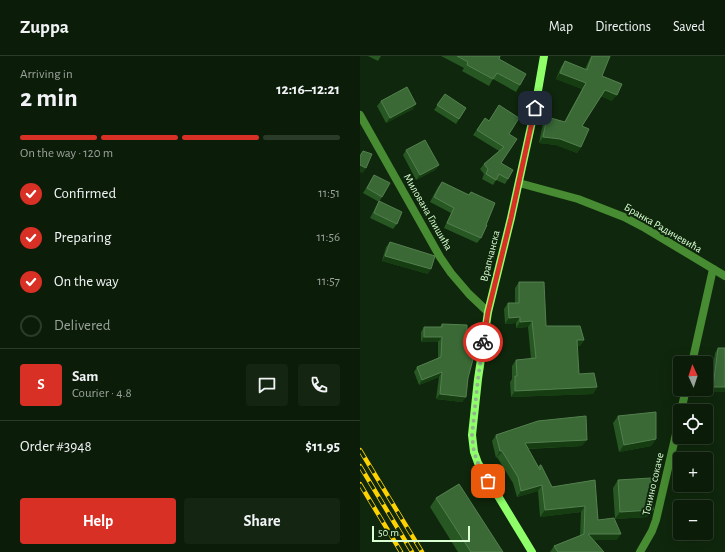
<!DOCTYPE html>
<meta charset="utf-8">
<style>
:root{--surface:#0b1d09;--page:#142612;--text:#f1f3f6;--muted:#9aa29c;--line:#2b3b2a;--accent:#d93025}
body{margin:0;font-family:"Alegreya Sans",sans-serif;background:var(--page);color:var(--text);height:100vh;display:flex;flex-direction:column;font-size:15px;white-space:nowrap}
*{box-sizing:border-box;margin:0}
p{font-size:13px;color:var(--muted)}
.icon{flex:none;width:22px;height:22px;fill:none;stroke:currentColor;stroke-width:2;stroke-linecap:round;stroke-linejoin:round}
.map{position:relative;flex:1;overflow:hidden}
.side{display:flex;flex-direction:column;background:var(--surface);width:360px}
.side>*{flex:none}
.needle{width:26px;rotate:357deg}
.fabs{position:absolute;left:313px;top:300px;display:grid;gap:8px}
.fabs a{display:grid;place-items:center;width:40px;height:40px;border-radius:4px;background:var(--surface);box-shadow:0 4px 16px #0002,0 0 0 1px var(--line);font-size:20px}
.scale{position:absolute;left:12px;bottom:10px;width:98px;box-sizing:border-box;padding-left:4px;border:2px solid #d9ffd2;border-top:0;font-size:11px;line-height:14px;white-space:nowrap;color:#d9ffd2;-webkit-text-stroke:3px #0f270c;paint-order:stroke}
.pin{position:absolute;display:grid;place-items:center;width:34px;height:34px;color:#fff;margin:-17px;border-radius:8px;box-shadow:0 2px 6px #0006}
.courier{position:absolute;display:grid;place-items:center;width:40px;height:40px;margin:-20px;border:3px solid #d93025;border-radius:50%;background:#fff;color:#222;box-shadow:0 1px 5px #0007}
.overview em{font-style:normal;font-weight:700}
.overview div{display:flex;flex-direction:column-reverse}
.overview{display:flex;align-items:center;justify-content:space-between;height:68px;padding:0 20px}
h1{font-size:26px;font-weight:700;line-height:30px}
.bar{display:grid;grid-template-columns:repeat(4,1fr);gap:6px 4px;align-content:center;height:48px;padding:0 20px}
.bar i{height:5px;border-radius:3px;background:var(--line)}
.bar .on{background:var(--accent)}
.bar p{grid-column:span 4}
.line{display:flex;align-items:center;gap:10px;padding:0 20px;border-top:1px solid var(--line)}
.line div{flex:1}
.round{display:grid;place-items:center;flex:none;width:42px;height:42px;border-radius:4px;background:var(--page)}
ol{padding:0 20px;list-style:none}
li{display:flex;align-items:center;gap:12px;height:44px}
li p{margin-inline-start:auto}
li .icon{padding:4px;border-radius:50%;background:var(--accent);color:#fff;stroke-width:4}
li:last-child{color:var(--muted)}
li i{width:22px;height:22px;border:2px solid var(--line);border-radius:50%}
.cta{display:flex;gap:8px;margin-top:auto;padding:8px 20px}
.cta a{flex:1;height:46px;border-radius:4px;background:var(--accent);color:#fff;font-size:16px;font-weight:700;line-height:46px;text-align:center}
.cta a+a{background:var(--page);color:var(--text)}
header{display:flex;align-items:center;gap:24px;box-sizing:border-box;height:56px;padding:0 20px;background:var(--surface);border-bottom:1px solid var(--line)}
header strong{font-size:19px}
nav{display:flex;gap:22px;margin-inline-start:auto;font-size:14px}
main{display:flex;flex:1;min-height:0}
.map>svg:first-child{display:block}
</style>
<header>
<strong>Zuppa</strong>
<nav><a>Map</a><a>Directions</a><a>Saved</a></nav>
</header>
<main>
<section class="side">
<div class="overview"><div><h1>2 min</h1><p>Arriving in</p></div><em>12:16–12:21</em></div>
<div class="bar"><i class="on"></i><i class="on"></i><i class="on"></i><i></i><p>On the way · 120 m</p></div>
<ol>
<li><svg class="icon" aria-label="check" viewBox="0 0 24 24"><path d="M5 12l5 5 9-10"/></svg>Confirmed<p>11:51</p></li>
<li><svg class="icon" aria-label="check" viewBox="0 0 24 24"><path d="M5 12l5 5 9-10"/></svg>Preparing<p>11:56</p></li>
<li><svg class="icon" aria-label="check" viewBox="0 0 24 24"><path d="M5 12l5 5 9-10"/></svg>On the way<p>11:57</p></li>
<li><i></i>Delivered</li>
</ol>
<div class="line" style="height:72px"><b class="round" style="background:var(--accent);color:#fff">S</b><div><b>Sam</b><p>Courier · 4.8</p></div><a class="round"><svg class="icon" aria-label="chat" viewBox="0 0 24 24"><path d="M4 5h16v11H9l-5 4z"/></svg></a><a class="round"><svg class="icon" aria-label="phone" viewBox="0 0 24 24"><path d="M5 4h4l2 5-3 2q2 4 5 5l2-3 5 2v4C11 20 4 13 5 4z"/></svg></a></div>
<div class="line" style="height:52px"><div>Order #3948</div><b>$11.95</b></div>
<div class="cta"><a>Help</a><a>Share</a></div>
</section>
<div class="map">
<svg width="365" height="496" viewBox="0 0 365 496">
<rect width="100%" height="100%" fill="#0f270c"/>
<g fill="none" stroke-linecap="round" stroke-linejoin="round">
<!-- minor -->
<g stroke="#478b32" stroke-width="8">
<polyline points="0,59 80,201 91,217 109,238 128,256"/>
<polyline points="159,127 218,143 264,161 285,172 365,220"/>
<polyline points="332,307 353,213"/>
<polyline points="321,355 326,333"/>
<polyline points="280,496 292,475 296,464 320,361"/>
</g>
<!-- secondary -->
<polyline stroke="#8eff69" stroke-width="8" points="172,496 118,407 114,396 112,379 118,323 128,256 151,162 175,52 184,0"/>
<defs>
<g id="rail">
<polyline points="0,394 62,496"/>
<polyline points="0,410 52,496"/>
<polyline points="0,428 41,496"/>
</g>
</defs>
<!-- rail casing -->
<use href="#rail" stroke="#fdd200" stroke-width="4.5"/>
<!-- rail -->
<use href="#rail" stroke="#0f270c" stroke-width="3" stroke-dasharray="9" stroke-linecap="butt"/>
</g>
<!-- wall -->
<g fill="#275723">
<polygon points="8,0 21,0 18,5"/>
<polygon points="81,0 140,0 139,3 160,29 156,36 133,23 129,30 102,15 104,12"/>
<polygon points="231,0 249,0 242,20 252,45 241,40 222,70 221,91 217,97 196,89 179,87 183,67 187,61 204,66 222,33 196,23 201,11 205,5 225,13"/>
<polygon points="85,38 106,52 96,68 74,54"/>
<polygon points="21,45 53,53 26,67 17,50"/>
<polygon points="125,62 149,78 141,107 148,123 145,128 136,124 133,129 122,123 124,118 120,113 124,108 139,95 113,79"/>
<polygon points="46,94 79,109 75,114 56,124 43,99"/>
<polygon points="14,119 22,141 19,146 3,137"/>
<polygon points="82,126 108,139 111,136 126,169 121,182 117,187 84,172 91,157 70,146 78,131"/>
<polygon points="19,145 37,168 33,173 10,162 16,150"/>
<polygon points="30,186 68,218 22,205 26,191"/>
<polygon points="159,226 186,270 224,284 220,290 217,290 219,318 237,331 233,338 151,341 150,326 152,323 152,310 156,304 171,303 168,271 156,272 156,267 145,268 144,253 148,247 155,247 155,232"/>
<polygon points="82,268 107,294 108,322 106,341 102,346 76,343 79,321 59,329 54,316 57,311 78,302 78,286 61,286 61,276 64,271 80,271"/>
<polygon points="358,292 365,336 349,336 355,297"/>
<polygon points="258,360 296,383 291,390 259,396 253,367"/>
<polygon points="136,379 222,390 168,393 178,411 180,409 192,431 235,424 238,464 257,484 234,484 244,496 190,496 194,490 220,480 221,456 180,461 178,435 157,441 153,427 137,401 136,402 132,385"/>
<polygon points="258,424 287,461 255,463 253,432"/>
<polygon points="76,442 143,496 98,496 70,451"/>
</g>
<!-- shaded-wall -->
<g fill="#163c12">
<polygon points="200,17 226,27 222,33 196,23"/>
<polygon points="245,34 257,39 252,45 241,40"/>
<polygon points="56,48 53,53 26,67 30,62"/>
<polygon points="183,81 200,83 221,91 217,97 196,89 179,87"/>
<polygon points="0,109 6,112 3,117 0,116"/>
<polygon points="79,109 75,114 56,124 60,119"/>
<polygon points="25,200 71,213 68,218 22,205"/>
<polygon points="160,261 156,267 145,268 149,262"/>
<polygon points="172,265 168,271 156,272 160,266"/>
<polygon points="64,281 82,281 78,286 61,286"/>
<polygon points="217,284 224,284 220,290 213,290"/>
<polygon points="82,316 79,321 59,329 62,324"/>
<polygon points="237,331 233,338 151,341 155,335"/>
<polygon points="353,331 365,331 365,336 349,336"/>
<polygon points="80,338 106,341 102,346 76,343"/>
<polygon points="296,383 291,390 259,396 264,389"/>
<polygon points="227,384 222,390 161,393 165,387"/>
<polygon points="140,395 142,395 137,401 136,402"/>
<polygon points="182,429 178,435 157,441 161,435"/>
<polygon points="225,450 221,456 180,461 185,454"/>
<polygon points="293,454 287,461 255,463 260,456"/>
<polygon points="228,478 261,478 257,484 224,484"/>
</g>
<!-- building -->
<g fill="#3a6936" stroke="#53804e">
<polygon points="97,0 140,0 139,3 166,18 160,29 137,17 133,23 107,9 108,6"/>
<polygon points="232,0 250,0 242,20 262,28 257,39 245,34 222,70 229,73 221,91 200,83 183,81 187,61 205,66 226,27 200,17 205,5 227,14"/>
<polygon points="47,31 56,48 30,62 21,45"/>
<polygon points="85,38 106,52 99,63 77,49"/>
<polygon points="139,49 159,62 149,78 157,83 141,107 153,114 148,123 139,118 136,124 126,118 128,113 124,108 144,91 117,74 125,62 129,65"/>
<polygon points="65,84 79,109 60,119 46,94"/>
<polygon points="3,95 12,98 6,112 0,109 0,100"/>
<polygon points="14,119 30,127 22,141 7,132"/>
<polygon points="82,126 109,139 111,136 135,147 126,169 127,169 121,182 87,167 94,152 74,141"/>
<polygon points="19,145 42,156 37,168 14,157"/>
<polygon points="30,186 75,200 71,213 25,200"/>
<polygon points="159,226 184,226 186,270 220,270 224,284 217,284 219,318 234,317 237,331 155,335 155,320 157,320 156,304 176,302 172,265 160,266 160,261 149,262 148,247 159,247"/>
<polygon points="82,268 107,269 107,294 115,296 108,322 106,341 80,338 82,316 62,324 57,311 81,301 82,281 64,281 64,271 82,271"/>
<polygon points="358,292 365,292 365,331 353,331"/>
<polygon points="296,356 296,383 264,389 258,360"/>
<polygon points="226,360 227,384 165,387 180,414 180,409 181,409 192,431 235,424 238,464 254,462 261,478 228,478 244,496 198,496 194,490 224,478 225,450 185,454 182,429 161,435 158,421 142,395 140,395 136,379 178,365"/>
<polygon points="291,422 293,454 260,456 258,424"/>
<polygon points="99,428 143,496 111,496 76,442"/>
</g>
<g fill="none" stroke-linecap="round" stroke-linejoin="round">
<!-- done -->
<polyline stroke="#92b38d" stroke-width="4" stroke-dasharray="0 7.2" points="123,286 118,323 112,379 114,396 118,407 128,425"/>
<!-- route -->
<polyline stroke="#d93025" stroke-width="5" points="123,286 128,256 151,162 175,52"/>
</g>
<g text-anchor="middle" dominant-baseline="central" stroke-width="4" stroke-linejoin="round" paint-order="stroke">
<!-- street labels -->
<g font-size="11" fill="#d9ffd2" stroke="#0f270c">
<text transform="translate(68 156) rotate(60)">Милована Глишића</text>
<text transform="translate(303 172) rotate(30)">Бранка Радичевића</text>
<text transform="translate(130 200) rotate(-76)">Врапчанска</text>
<text transform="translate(293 428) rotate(-77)">Тонино сокаче</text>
</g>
</g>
</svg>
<div class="fabs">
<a><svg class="needle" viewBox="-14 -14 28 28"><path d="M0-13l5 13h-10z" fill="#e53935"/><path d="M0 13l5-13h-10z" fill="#9aa29c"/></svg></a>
<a><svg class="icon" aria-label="locate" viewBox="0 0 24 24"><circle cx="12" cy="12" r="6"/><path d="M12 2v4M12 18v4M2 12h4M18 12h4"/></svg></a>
<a>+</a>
<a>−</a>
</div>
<div class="scale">50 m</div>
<div class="pin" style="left:128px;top:425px;background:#ea580c"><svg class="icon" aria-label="bag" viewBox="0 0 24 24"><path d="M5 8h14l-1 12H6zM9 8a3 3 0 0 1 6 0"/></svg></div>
<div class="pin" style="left:175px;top:52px;background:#1f2937"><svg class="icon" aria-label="home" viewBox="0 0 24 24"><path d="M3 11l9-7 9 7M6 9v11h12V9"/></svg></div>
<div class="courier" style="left:123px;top:286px"><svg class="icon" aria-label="bike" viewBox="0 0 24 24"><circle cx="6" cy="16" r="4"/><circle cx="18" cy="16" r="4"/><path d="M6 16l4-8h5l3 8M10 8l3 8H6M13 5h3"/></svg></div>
</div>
</main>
